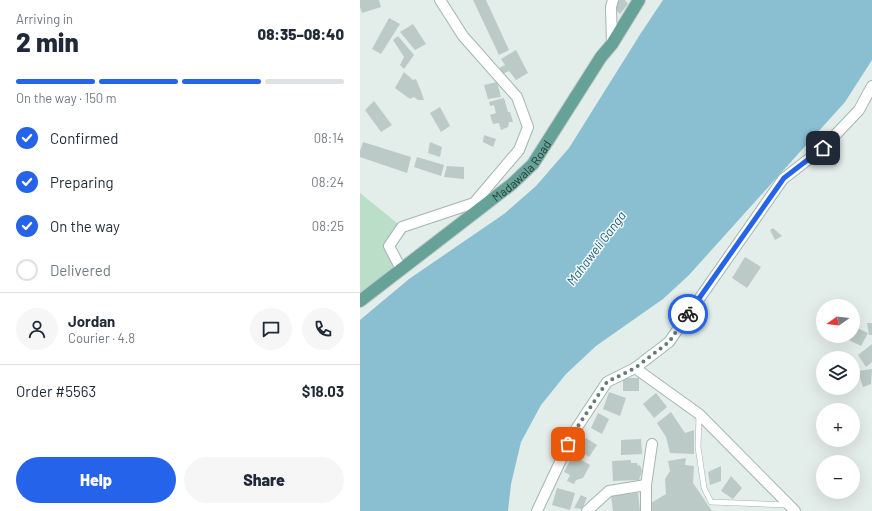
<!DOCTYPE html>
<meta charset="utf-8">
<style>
:root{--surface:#fff;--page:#f6f6f7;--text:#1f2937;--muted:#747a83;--line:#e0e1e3;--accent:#2563eb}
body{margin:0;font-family:Barlow,sans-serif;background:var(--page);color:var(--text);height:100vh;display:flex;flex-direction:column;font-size:15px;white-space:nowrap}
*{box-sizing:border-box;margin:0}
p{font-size:13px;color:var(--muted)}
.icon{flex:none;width:22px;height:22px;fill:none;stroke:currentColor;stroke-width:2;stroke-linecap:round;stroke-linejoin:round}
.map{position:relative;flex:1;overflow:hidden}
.details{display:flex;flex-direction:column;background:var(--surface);width:360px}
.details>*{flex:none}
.needle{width:26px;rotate:256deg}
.fabs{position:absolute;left:456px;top:299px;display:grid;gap:8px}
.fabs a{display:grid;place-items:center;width:44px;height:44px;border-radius:50%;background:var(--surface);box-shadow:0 4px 16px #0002;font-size:20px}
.pin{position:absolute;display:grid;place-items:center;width:34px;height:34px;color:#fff;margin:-17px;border-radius:8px;box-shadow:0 2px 6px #0006}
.courier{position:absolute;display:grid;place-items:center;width:40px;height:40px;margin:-20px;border:3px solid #2563eb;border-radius:50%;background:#fff;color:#222;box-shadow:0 1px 5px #0007}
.overview em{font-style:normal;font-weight:800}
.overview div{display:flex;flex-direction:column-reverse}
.overview{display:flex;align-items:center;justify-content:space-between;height:68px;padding:0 16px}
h1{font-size:26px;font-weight:800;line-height:30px}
.bar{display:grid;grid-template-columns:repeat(4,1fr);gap:6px 4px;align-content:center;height:48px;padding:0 16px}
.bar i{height:5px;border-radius:3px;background:var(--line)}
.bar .selected{background:var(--accent)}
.bar p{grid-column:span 4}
.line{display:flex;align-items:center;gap:10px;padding:0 16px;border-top:1px solid var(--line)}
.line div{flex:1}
.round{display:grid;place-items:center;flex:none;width:42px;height:42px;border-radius:21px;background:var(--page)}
ol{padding:0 16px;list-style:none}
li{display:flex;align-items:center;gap:12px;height:44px}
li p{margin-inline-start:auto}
li .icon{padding:4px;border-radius:50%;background:var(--accent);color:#fff;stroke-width:4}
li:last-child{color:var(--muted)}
li i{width:22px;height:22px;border:2px solid var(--line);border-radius:50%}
.button{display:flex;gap:8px;margin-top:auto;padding:8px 16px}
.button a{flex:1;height:46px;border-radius:24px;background:var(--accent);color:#fff;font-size:16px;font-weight:800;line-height:46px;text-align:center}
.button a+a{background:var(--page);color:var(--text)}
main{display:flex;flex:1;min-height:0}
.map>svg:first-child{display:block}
</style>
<main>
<section class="details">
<div class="overview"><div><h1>2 min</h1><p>Arriving in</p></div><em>08:35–08:40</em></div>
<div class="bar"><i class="selected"></i><i class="selected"></i><i class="selected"></i><i></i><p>On the way · 150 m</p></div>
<ol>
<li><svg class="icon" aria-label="check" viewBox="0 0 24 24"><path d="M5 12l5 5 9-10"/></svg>Confirmed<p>08:14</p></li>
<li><svg class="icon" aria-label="check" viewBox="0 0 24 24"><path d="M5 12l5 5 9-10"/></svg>Preparing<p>08:24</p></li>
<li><svg class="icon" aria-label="check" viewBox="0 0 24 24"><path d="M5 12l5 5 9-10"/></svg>On the way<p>08:25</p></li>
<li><i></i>Delivered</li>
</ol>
<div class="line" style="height:72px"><a class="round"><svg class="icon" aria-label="person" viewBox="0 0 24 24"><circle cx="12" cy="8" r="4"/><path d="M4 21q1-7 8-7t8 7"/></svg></a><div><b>Jordan</b><p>Courier · 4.8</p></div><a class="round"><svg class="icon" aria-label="chat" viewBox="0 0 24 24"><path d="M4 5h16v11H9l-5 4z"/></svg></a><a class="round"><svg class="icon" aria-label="phone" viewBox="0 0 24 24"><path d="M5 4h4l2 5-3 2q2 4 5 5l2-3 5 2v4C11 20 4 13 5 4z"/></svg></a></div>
<div class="line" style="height:52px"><div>Order #5563</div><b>$18.03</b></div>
<div class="button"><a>Help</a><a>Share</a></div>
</section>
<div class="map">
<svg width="512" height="511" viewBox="0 0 512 511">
<rect width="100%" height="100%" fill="#e3ede9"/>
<!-- green -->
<polygon fill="#bbdec8" points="0,193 42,227 29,246 41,269 0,301"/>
<!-- water -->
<polygon fill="#8abfd2" points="303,0 512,0 512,60 485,102 329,275 303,299 236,346 206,374 181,405 161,442 151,484 148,511 0,511 0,320 49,279 144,214 176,186 209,148 281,33"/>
<!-- building -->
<g fill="#bbcac6">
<polygon points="0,0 19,0 21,7 2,13 0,7"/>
<polygon points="113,0 126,0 149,50 139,55"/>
<polygon points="259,0 265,0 268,4 260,14 254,8"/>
<polygon points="29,18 40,24 21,54 12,49"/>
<polygon points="53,24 66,44 55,50 40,32"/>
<polygon points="38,36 54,55 44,69 40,65 44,57 33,40"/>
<polygon points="156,50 168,73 156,80 149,71 141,75 139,68 145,65 141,59"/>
<polygon points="44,72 53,80 56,79 61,91 64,100 58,100 54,97 50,99 35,88"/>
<polygon points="137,82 141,97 128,99 124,85"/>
<polygon points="144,98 148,112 150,112 153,122 149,122 148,127 141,130 139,123 133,124 130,115 136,113 134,105 130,106 129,102"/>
<polygon points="14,101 32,125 21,132 5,110"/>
<polygon points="80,107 90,126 81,132 70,113"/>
<polygon points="124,135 136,139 133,147 123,142"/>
<polygon points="3,142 51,157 47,173 0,157 0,151"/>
<polygon points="70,142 82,147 80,157 68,153"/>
<polygon points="57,157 84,165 81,176 54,167"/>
<polygon points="87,166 104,167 104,179 84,177"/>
<polygon points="413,228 422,236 415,240 410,230"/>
<polygon points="385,257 401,267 387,288 372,278"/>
<polygon points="507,323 512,323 512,335 509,335"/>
<polygon points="493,326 508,333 501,346 481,336 493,336"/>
<polygon points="512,344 512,362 506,367 498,355"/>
<polygon points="512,369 511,384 503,387 498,371"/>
<rect x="263" y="378" width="16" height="13"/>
<polygon points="249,392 266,398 260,416 243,409"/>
<polygon points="296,393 307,407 294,418 283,404"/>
<polygon points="311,412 325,433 334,430 334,454 310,453 306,437 297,423"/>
<polygon points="238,413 249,419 242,434 231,428"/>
<polygon points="226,438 237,445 229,457 218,450"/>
<polygon points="281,439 282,454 261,455 261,440"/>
<polygon points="213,455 230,465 223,478 216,480 214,484 207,481 210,475 204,472"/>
<polygon points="326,458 325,465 334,466 333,483 352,511 292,511 291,503 306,494 305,479 310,471 308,461"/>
<polygon points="271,460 271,463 277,463 278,466 280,465 282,471 279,480 253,481 252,461"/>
<polygon points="361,466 361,481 350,485 348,472"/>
<polygon points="371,476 382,488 373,499 361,491"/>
<polygon points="197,488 215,493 210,510 192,505"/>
<polygon points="278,493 280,511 253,511 251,495"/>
<polygon points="221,495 227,498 222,509 214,508"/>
</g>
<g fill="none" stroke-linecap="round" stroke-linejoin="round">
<defs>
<polyline id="lane" points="339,415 338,447 344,488 351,502 427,505"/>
<g id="street">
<polyline points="252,44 251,7 253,0"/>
<polyline points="41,269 29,246 42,227 114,203 159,150 168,127 157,97 103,36 80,0"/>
<polyline points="275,368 339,414 435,511"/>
<polyline points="177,511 214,432 247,382 275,368 309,342 423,179 463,148 499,110 512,86"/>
<polyline points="227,511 249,491 286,485"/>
<polyline points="286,511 286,485 292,444"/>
</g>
<g id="primary">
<path id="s1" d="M0,301l152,-117 21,-20 68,-107 11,-13 27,-44"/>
</g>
</defs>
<!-- lane casing -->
<use href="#lane" stroke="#a5b5b1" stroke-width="6"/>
<!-- street casing -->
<use href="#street" stroke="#a5b5b1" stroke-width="12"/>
<!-- primary casing -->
<use href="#primary" stroke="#c1c9c8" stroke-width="14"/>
<!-- lane -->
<use href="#lane" stroke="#fff" stroke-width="5"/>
<!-- street -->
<use href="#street" stroke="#fff" stroke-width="10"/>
<!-- primary -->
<use href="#primary" stroke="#67a299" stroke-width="12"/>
</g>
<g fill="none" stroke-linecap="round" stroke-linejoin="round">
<!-- done -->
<polyline stroke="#667b77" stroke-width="4" stroke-dasharray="0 7.2" points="208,444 214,432 247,382 275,368 309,342 328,314"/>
<!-- route -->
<polyline stroke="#2563eb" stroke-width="5" points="328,314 424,178 463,148"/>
</g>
<g text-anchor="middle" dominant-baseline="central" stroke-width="3" stroke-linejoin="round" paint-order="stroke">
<!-- street labels -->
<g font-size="12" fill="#223e39" stroke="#f3f9f7">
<text stroke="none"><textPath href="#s1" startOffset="208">Madawala Road</textPath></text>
</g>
<!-- water labels -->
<g font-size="13" font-style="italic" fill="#1c617a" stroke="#f3f9f7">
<text transform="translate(236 248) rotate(-53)">Mahaweli Ganga</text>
</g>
</g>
</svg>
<div class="fabs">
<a><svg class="needle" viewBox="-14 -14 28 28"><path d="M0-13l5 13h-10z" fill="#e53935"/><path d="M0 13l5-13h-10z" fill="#747a83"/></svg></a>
<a><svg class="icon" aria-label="layers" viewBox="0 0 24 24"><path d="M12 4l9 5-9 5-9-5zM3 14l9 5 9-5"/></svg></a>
<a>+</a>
<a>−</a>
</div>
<div class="pin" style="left:208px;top:444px;background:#ea580c"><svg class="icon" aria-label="bag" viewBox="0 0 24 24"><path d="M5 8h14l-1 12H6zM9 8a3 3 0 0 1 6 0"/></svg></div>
<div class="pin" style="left:463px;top:148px;background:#1f2937"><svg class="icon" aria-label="home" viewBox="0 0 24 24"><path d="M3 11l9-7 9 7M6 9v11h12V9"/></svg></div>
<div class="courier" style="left:328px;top:314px"><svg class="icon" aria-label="bike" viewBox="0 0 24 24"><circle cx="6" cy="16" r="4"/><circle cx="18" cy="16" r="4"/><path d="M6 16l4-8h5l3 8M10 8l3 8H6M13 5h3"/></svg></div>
</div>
</main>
